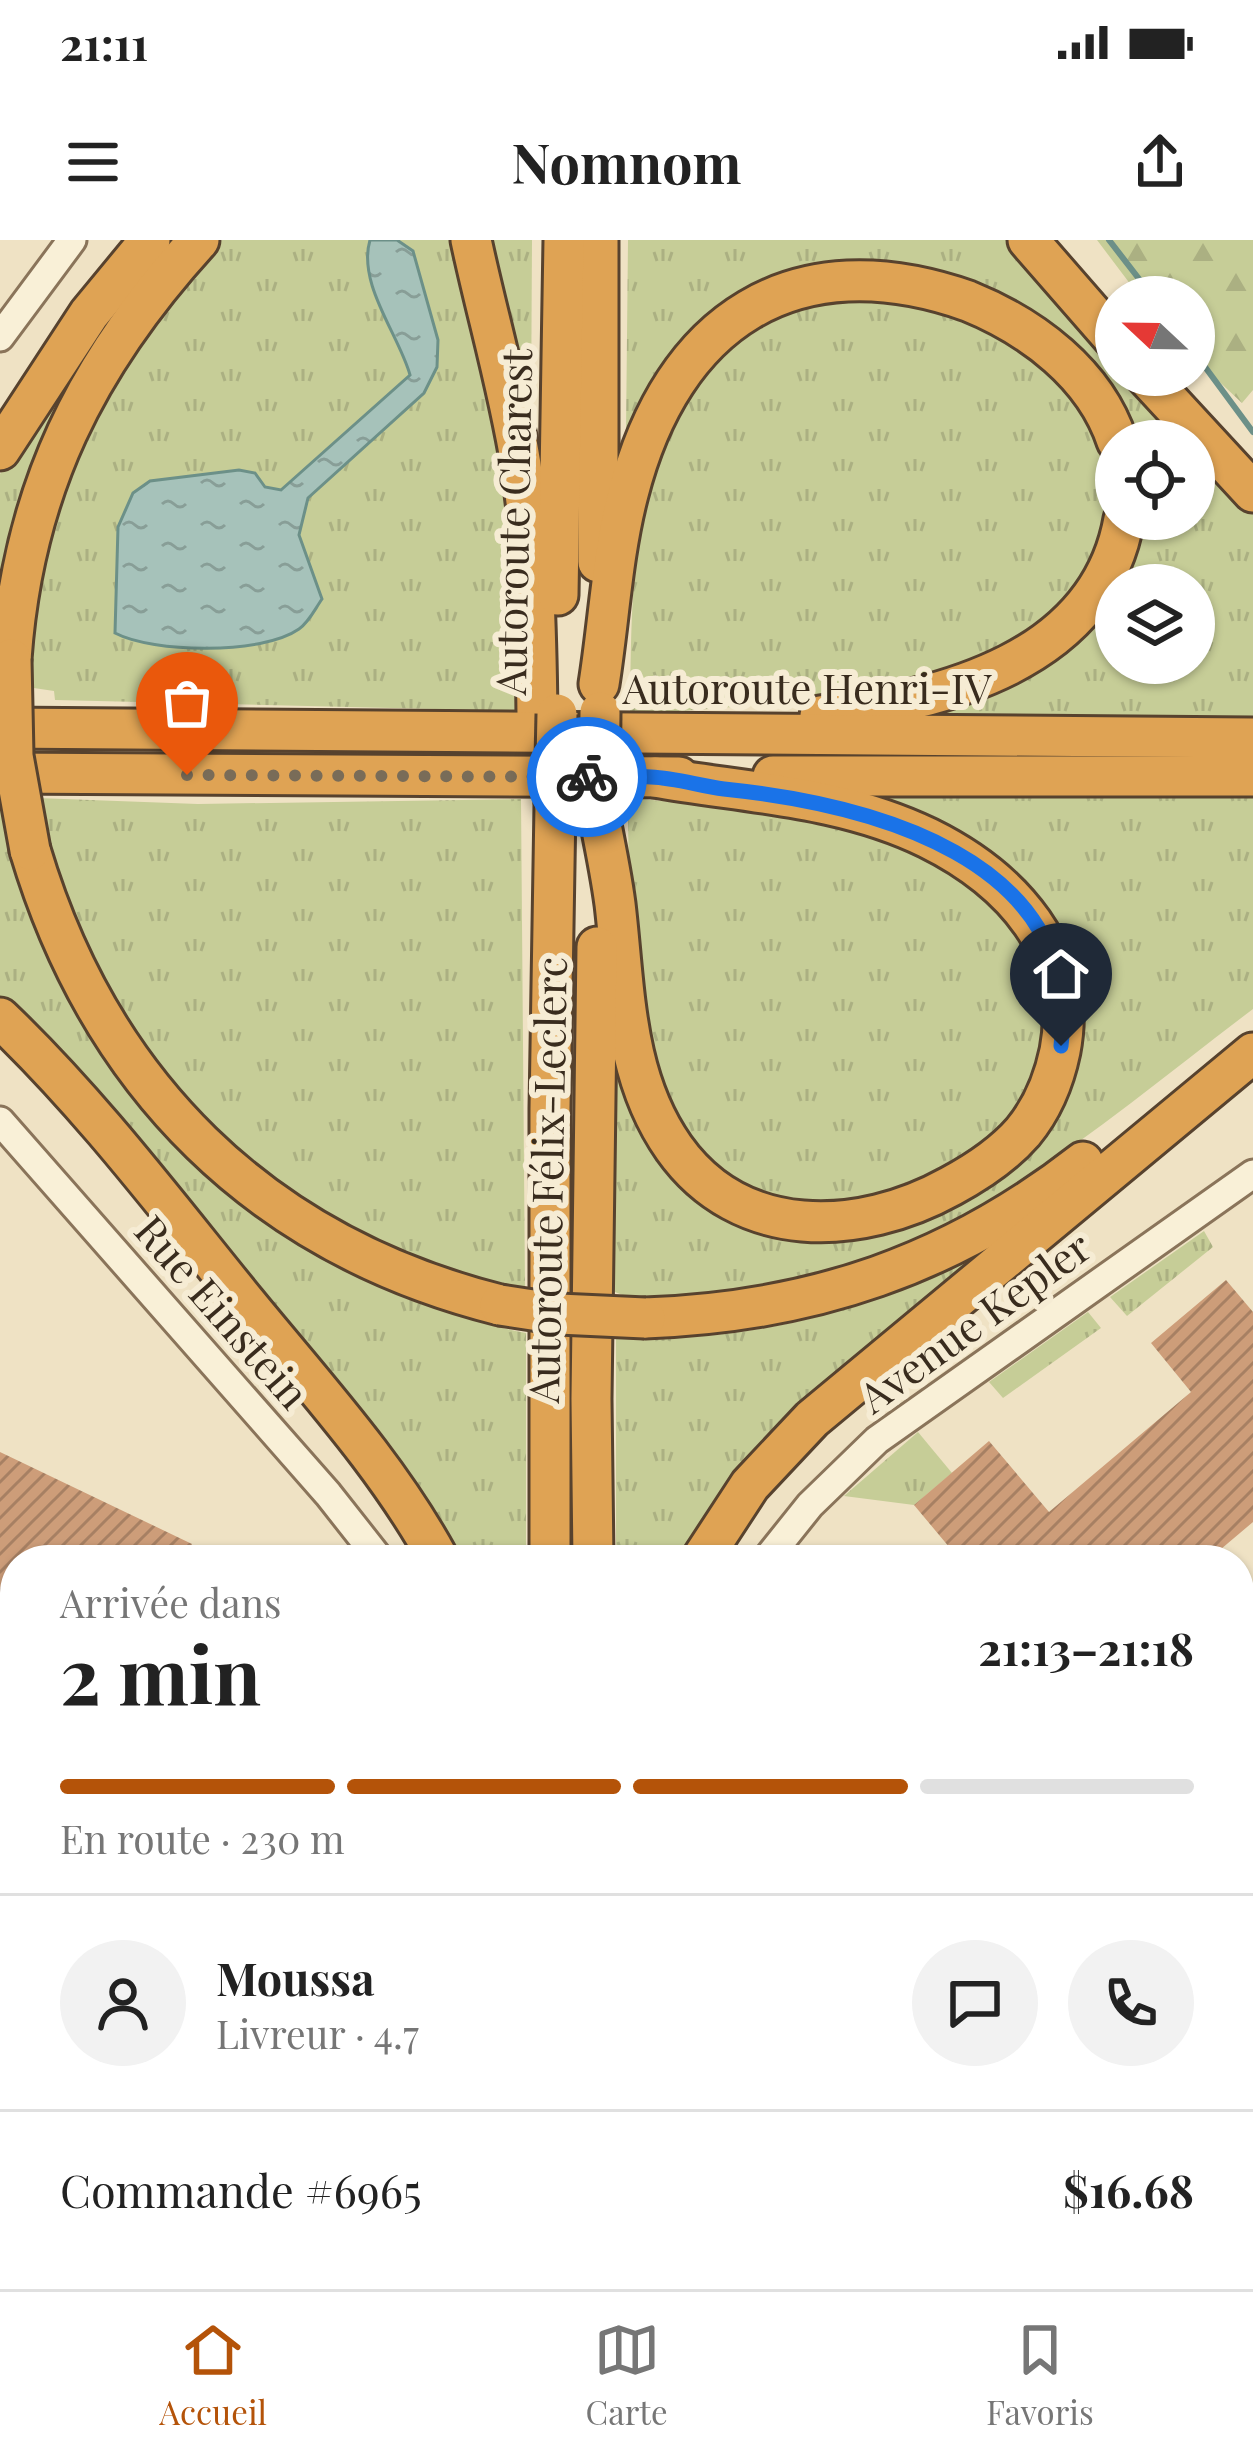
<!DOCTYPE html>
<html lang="fr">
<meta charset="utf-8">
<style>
:root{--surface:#fff;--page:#f2f2f2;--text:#222;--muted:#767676;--line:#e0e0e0;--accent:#b45309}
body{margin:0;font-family:"Playfair Display",serif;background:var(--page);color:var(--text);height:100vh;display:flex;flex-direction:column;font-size:45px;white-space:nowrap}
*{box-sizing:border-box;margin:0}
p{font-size:39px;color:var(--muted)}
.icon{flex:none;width:66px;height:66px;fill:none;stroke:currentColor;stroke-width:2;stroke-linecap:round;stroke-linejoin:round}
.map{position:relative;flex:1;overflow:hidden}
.side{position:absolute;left:0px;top:1305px;width:1254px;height:744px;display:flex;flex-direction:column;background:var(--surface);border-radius:48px 48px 0 0;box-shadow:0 3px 9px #0004}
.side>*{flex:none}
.needle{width:78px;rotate:292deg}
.fabs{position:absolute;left:1095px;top:36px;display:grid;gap:24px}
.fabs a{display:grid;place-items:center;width:120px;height:120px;border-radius:50%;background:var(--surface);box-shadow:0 3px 9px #0004;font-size:60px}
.pin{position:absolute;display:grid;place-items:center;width:102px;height:102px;color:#fff;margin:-123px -51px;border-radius:50% 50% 50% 0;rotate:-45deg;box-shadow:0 0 12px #0007}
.pin .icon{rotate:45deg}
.courier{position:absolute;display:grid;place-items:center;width:120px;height:120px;margin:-60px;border:9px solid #1a73e8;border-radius:50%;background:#fff;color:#222;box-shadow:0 3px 15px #0007}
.head em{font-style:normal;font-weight:700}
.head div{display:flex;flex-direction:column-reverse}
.head{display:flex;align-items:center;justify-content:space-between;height:204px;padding:0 60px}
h1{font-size:78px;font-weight:700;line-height:90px}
.bar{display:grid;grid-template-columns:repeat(4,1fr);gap:18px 12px;align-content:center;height:144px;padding:0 60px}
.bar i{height:15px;border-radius:9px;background:var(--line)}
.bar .selected{background:var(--accent)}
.bar p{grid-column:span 4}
.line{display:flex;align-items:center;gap:30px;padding:0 60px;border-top:3px solid var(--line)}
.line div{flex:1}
.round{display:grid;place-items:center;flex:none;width:126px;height:126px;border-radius:63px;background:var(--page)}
.status{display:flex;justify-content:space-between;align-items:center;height:84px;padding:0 60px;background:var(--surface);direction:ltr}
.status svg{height:33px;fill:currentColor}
header{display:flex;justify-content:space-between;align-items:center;height:156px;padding:0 60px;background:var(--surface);font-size:54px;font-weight:700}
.dock{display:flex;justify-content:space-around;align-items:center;height:168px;border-top:3px solid var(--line);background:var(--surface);font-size:33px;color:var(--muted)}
.dock a{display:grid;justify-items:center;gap:6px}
.dock .selected{color:var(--accent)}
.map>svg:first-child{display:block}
</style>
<div class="status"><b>21:11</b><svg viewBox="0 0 49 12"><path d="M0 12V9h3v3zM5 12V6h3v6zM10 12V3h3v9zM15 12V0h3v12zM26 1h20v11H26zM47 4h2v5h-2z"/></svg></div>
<header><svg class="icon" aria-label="menu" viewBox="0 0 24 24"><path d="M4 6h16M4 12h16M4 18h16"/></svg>Nomnom<svg class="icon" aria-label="share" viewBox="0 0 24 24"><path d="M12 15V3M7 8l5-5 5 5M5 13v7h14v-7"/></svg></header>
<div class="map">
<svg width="1253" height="2049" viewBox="0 0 1253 2049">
<defs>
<pattern id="grass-tufts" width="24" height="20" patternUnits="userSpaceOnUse" patternTransform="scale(3)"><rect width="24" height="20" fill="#c6cd97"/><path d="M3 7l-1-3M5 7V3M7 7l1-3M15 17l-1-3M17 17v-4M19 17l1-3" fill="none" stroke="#abb082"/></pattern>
<pattern id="forest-firs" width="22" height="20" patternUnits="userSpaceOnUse" patternTransform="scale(3)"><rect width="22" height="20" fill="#c6cd97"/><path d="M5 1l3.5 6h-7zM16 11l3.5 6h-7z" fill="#abb082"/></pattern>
<pattern id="water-ripples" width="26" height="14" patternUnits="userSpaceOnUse" patternTransform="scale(3)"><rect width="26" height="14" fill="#a6c2ba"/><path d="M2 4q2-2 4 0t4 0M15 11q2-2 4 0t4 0" fill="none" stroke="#889e97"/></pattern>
<pattern id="building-hatch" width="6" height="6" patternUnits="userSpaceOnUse" patternTransform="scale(3)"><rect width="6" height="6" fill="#cd9d79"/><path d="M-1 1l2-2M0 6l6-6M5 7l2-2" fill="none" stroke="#a78063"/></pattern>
</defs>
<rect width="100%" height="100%" fill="#efe2c4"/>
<!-- grass -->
<g fill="url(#grass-tufts)" fill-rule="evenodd">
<path d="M222,0h231l49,207 10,68 7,196 -464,-11 -1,-9 -27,-4c11,-184 71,-312 195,-447z"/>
<polygon points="485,0 532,0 531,178"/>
<polygon points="628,0 1006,0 1116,124 1116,135 1126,135 1184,201 1131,201 1021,70 773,41 635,194 626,192"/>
<path d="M841,54c27,3 55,5 81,11 105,23 219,124 177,240 -16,44 -52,83 -95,105 -16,8 -35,12 -52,17 -103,35 -207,39 -314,47l-8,-3c2,-121 -2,-254 84,-350 16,-18 34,-37 56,-46 22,-10 48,-15 71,-21z"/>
<polygon points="130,56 51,182 20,262 0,360 0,234 89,96"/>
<path d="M1194,212l59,58v218l-374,-2 102,-33 156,-174h57zM1116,345h78v78h-78z"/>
<path d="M855,550l398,2v217c-159,120 -304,254 -508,284 -39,5 -80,5 -120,8v-5l-10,-4v-269l33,100 139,110 224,-72 58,-197z"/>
<path d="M0,558h3c45,266 256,483 523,535v227h-72l-454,-557z"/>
<path d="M37,558l161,6 323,-5 4,489c-172,-23 -341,-146 -420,-300 -31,-60 -53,-125 -68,-190z"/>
<polygon points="633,558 769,572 836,583 910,608 959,635 1004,671 1028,704 1047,769 1036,842 1014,877 985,907 906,952 799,968 727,940 679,885 649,809 629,645 628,577"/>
<polygon points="1204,991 1213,1007 1127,1076 1110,1057"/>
<path d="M999,1003l-311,317h-72v-221c149,1 251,-26 383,-96z"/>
<polygon points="1088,1072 1101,1088 1003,1158 989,1142"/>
<polygon points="918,1192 952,1233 914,1265 844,1256"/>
</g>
<!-- forest -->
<polygon fill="url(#forest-firs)" points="1097,0 1253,0 1253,150 1242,163 1194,118 1194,57 1140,57"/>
<!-- water -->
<path fill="url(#water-ripples)" stroke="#6c9088" stroke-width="3" d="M370,0h27l16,11 25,89 -1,27 -13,26 -116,105 -9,37 23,64c-7,10 -13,23 -23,30 -37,26 -146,24 -184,4l3,-106 15,-34 17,-12 89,-11 16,3 10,14 16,3 129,-115c-11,-40 -53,-91 -40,-135z"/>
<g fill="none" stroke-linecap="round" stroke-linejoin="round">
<!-- stream -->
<g stroke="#6c9088" stroke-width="6">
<polyline points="1109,0 1153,57"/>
<polyline points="1194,112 1253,192"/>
</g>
</g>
<!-- building -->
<g fill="url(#building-hatch)">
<polygon points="1226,1040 1253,1072 1253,1282 1208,1320 960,1320 914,1265 989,1201 1049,1272 1191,1152 1151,1103"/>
<polygon points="0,1212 192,1304 184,1320 15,1320 15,1419 0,1413"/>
<polygon points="1253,1484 1253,1606 1239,1616 1239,1494"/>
<polygon points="15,1761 15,2034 392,2034 398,2049 0,2049 0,1768"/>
</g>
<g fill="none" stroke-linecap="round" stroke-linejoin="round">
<defs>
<g id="minor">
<polyline points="0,97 72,0"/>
<polyline points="0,881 328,1254 380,1320"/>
<polyline points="766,1320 810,1265 877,1200 1253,934"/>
<polyline points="1239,1760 1253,1738"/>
<polyline points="490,2049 490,2034"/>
<polyline points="648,2049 648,2034"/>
<polyline points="1196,2049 1196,2034"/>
</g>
<g id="highway">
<path d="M471,0c16,75 38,149 50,225 13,83 15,166 16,249"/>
<polyline points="1028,0 1116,101"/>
<polyline points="1145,135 1253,252"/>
<polyline points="0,210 89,74 150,0"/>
<polyline points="598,322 598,0"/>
<polyline points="558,355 564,0"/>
<path d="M11,419c12,-169 75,-295 188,-419"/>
<path d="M599,444c10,-63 13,-129 29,-190 44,-173 166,-254 340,-193 64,26 127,73 149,140"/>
<path d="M820,476c123,-17 279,-54 304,-197"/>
<polyline points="0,488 1253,498"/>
<polyline points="0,533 679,537"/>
<polyline points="773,536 1253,536"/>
<path d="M599,575c6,30 12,59 16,89 10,84 8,172 59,244 66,93 185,89 277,38 26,-14 52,-31 72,-54 19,-23 31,-52 37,-81 19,-99 -49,-172 -132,-213 -86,-42 -181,-45 -273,-61"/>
<path d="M30,610c70,235 231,395 470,455"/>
<path d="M0,778c91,87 167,188 246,285 67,82 142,163 193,257"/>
<path d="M645,1078c167,-6 306,-53 438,-156"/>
<polyline points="550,1320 550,868 555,565"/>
<polyline points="593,1320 591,1159 597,707"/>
<polyline points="701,1320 750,1245 812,1179 1253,813"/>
<polyline points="548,2049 548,2034"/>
<polyline points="588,2049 588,2034"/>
</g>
</defs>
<!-- minor casing -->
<use href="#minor" stroke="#8a745a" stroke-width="33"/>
<!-- highway casing -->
<use href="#highway" stroke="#57422e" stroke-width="45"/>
<!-- minor -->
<use href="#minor" stroke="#f9f0d7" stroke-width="27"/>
<!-- highway -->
<use href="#highway" stroke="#dfa354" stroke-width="39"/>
<defs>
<g id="highway-bridge">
<polyline points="11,419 13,516 30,610"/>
<polyline points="599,562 600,472"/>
<polyline points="555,565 557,474"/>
<polyline points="500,1065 559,1074 645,1078"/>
</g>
</defs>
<!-- highway-bridge casing -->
<use href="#highway-bridge" stroke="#57422e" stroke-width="45" stroke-linecap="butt"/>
<!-- highway-bridge -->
<use href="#highway-bridge" stroke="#dfa354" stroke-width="39"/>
</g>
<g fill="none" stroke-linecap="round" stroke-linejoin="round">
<!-- done -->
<polyline stroke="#796c58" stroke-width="12" stroke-dasharray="0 21.6" points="187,535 587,537"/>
<!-- route -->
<path stroke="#1a73e8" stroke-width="15" d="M587,537c21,0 43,-1 64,0 25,1 49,9 73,12 144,15 360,68 337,257"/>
</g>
<g text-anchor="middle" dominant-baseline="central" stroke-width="12" stroke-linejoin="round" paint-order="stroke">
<!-- street labels -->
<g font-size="42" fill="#392c1e" stroke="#f6ecd4">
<text transform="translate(512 282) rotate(-89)">Autoroute Charest</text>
<text x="807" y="447">Autoroute Henri-IV</text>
<text transform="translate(546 940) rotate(-89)">Autoroute Félix-Leclerc</text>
<text transform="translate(223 1071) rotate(49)">Rue Einstein</text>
<text transform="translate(974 1081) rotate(-36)">Avenue Kepler</text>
</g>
</g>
</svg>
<div class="fabs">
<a><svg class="needle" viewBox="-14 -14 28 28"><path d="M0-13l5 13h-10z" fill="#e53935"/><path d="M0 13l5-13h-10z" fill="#767676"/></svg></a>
<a><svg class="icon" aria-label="locate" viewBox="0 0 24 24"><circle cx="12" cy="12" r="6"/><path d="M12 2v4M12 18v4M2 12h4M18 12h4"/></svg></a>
<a><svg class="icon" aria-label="layers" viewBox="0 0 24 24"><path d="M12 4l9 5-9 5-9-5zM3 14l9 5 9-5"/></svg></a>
</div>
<div class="pin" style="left:187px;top:535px;background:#ea580c"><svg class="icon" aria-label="bag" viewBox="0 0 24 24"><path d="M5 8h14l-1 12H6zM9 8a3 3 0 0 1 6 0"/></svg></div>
<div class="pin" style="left:1061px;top:806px;background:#1f2937"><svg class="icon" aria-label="home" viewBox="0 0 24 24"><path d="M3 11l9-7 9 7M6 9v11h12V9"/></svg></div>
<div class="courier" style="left:587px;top:537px"><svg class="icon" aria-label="bike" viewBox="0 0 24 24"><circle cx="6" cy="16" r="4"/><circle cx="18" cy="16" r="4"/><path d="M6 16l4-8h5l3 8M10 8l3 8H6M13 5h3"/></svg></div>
<section class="side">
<div class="head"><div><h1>2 min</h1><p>Arrivée dans</p></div><em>21:13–21:18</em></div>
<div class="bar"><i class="selected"></i><i class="selected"></i><i class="selected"></i><i></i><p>En route · 230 m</p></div>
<div class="line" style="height:216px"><a class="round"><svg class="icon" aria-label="person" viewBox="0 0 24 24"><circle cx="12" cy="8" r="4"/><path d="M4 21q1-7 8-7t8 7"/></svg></a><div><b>Moussa</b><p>Livreur · 4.7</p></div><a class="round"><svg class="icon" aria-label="chat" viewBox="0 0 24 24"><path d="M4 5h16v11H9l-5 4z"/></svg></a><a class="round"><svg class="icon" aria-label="phone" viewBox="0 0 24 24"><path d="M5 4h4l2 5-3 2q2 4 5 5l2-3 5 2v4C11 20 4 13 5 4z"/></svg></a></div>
<div class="line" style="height:156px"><div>Commande #6965</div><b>$16.68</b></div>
</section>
</div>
<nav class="dock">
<a class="selected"><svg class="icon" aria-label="home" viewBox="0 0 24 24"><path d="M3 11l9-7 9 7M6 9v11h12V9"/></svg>Accueil</a>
<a><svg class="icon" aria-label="map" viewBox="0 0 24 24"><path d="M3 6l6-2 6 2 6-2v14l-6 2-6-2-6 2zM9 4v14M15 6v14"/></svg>Carte</a>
<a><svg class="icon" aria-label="saved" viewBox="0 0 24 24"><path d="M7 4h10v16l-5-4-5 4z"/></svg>Favoris</a>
</nav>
